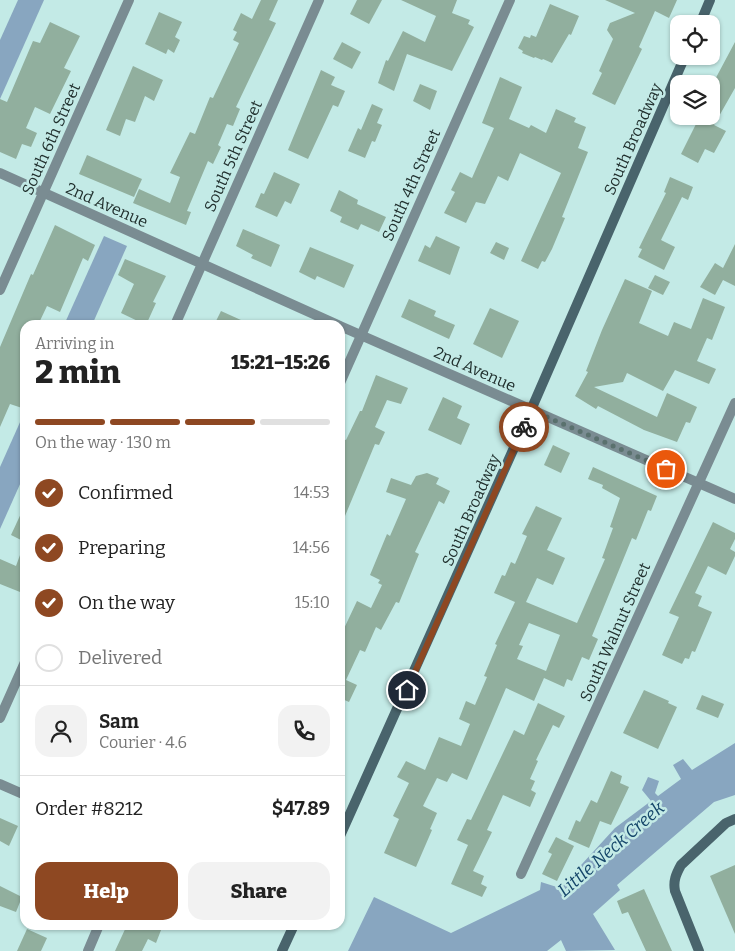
<!DOCTYPE html>
<meta charset="utf-8">
<style>
:root{--surface:#fff;--page:#f2f2f2;--text:#222;--muted:#767676;--line:#e0e0e0;--accent:#8e4822}
body{margin:0;font-family:Bitter,serif;background:var(--page);color:var(--text);height:100vh;display:flex;flex-direction:column;font-size:19px;white-space:nowrap}
*{box-sizing:border-box;margin:0}
p{font-size:16px;color:var(--muted)}
.icon{flex:none;width:28px;height:28px;fill:none;stroke:currentColor;stroke-width:2;stroke-linecap:round;stroke-linejoin:round}
.map{position:relative;flex:1;overflow:hidden}
.side{position:absolute;left:20px;top:320px;width:325px;height:610px;display:flex;flex-direction:column;background:var(--surface);border-radius:15px;box-shadow:0 1px 4px #0004}
.side>*{flex:none}
.fabs{position:absolute;left:670px;top:15px;display:grid;gap:10px}
.fabs a{display:grid;place-items:center;width:50px;height:50px;border-radius:10px;background:var(--surface);box-shadow:0 1px 4px #0004;font-size:25px}
.pin{position:absolute;display:grid;place-items:center;width:42px;height:42px;color:#fff;margin:-21px;border:2px solid #fff;border-radius:50%;box-shadow:0 1px 5px #0007}
.courier{position:absolute;display:grid;place-items:center;width:50px;height:50px;margin:-25px;border:4px solid #8e4822;border-radius:50%;background:#fff;color:#222;box-shadow:0 1px 6px #0007}
.overview em{font-style:normal;font-weight:800}
.overview div{display:flex;flex-direction:column-reverse}
.overview{display:flex;align-items:center;justify-content:space-between;height:85px;padding:0 15px}
h1{font-size:32px;font-weight:800;line-height:38px}
.bar{display:grid;grid-template-columns:repeat(4,1fr);gap:8px 5px;align-content:center;height:60px;padding:0 15px}
.bar i{height:6px;border-radius:4px;background:var(--line)}
.bar .on{background:var(--accent)}
.bar p{grid-column:span 4}
.line{display:flex;align-items:center;gap:12px;padding:0 15px;border-top:1px solid var(--line)}
.line div{flex:1}
.round{display:grid;place-items:center;flex:none;width:52px;height:52px;border-radius:15px;background:var(--page)}
ol{padding:0 15px;list-style:none}
li{display:flex;align-items:center;gap:15px;height:55px}
li p{margin-inline-start:auto}
li .icon{padding:5px;border-radius:50%;background:var(--accent);color:#fff;stroke-width:4}
li:last-child{color:var(--muted)}
li i{width:28px;height:28px;border:2px solid var(--line);border-radius:50%}
.button{display:flex;gap:10px;margin-top:auto;padding:10px 15px}
.button a{flex:1;height:58px;border-radius:15px;background:var(--accent);color:#fff;font-size:20px;font-weight:800;line-height:58px;text-align:center}
.button a+a{background:var(--page);color:var(--text)}
.map>svg:first-child{display:block}
</style>
<div class="map">
<svg width="735" height="951" viewBox="0 0 735 951">
<rect width="100%" height="100%" fill="#c3eae6"/>
<!-- water -->
<g fill="#88a6c0">
<polygon points="18,0 44,0 0,99 0,40"/>
<polygon points="104,236 127,246 92,325 64,325"/>
<polygon points="25,411 25,473 0,529 0,467"/>
<polygon points="735,743 735,795 714,802 617,885 620,890 593,914 615,950 566,951 561,940 547,951 348,951 374,897 451,933 540,890 541,882 560,888 615,828 651,801 642,790 648,777 659,781 655,793 658,796 681,779 673,765 683,759 692,770"/>
</g>
<!-- building -->
<g fill="#91af9e" fill-rule="evenodd">
<polygon points="261,0 278,0 269,20 276,23 236,107 240,109 233,126 227,124 218,145 221,147 213,164 208,161 187,211 191,212 186,225 133,203 139,189 170,203 180,177 170,173 190,132 195,134 210,97 213,98 239,43 233,40 237,32 233,30 241,13 252,19"/>
<polygon points="357,0 382,0 369,24 350,14"/>
<polygon points="401,0 457,0 452,13 470,20 468,24 474,27 452,71 407,54 394,91 378,83 386,60 388,61 403,31 425,42 436,16"/>
<polygon points="605,0 677,0 669,18 655,11 639,47 642,49 615,105 592,94 602,73 599,71 613,39 607,30 610,23 635,13"/>
<polygon points="550,4 579,16 571,35 569,34 552,63 543,59 542,60 535,57 534,58 522,53 523,51 518,48 524,36 530,38 531,35 536,37"/>
<polygon points="159,12 182,22 175,37 180,40 174,53 168,49 166,54 145,44"/>
<polygon points="50,22 80,36 64,68 71,71 50,114 35,107 26,128 37,133 31,147 22,144 16,159 0,152 0,99 7,102 33,41 40,43"/>
<polygon points="342,42 361,52 352,69 333,59"/>
<polygon points="735,42 735,88 714,125 726,131 714,153 705,149 698,163 681,154 700,116 711,116 711,87"/>
<polygon points="133,66 163,80 154,101 145,96 135,122 126,119 120,136 106,130"/>
<polygon points="321,70 335,77 331,85 345,91 338,107 333,105 308,159 288,150"/>
<polygon points="500,77 522,87 509,119 529,128 531,125 546,133 556,109 576,118 574,122 586,127 578,148 588,152 562,217 565,218 552,249 545,262 542,261 538,269 521,261 561,173 520,153 508,181 498,176 485,204 476,202 466,223 444,213 455,192 451,190 460,172 472,178 494,128 482,123"/>
<polygon points="420,84 437,91 430,110 413,101"/>
<polygon points="372,104 383,109 377,123 382,125 375,142 372,141 365,158 348,151 358,128 361,130"/>
<polygon points="87,155 142,179 134,197 79,174"/>
<polygon points="274,172 300,184 291,204 285,201 277,217 255,207 261,193 264,194"/>
<polygon points="670,177 693,187 688,200 682,197 661,240 675,247 664,270 638,257 642,249 639,248 666,193 664,192"/>
<polygon points="339,190 358,200 357,204 386,217 379,232 361,224 358,230 340,222 342,217 330,211"/>
<polygon points="55,225 95,245 88,261 83,258 60,312 47,306 38,325 25,325 25,409 10,404 0,427 0,347 31,274 33,275"/>
<polygon points="243,229 280,245 271,267 251,258 253,255 236,246"/>
<polygon points="436,236 460,247 450,275 418,261 425,245 430,248"/>
<polygon points="496,242 509,248 504,260 490,253"/>
<polygon points="735,244 735,286 723,280 715,295 700,287 715,263 723,268"/>
<polygon points="310,247 354,265 344,288 317,276 315,280 299,272"/>
<polygon points="125,259 166,276 153,302 156,303 146,325 121,313 134,284 118,275"/>
<polygon points="655,275 670,282 663,295 648,288"/>
<polygon points="625,279 652,291 639,323 668,336 674,322 691,329 703,298 725,307 712,340 707,338 697,361 716,369 709,384 675,370 663,391 627,373 623,382 594,387 657,417 667,393 697,407 690,423 686,422 677,442 644,430 598,406 596,409 575,396 588,372 586,371 602,330"/>
<polygon points="409,299 436,311 434,316 455,325 449,339 401,317"/>
<polygon points="490,308 519,321 502,358 473,344"/>
<polygon points="221,311 252,325 214,325"/>
<polygon points="376,375 408,388 401,404 387,400 375,427 385,432 379,445 375,444 340,528 340,438 346,440 360,411 362,411"/>
<polygon points="443,397 462,406 457,418 470,424 461,445 428,430"/>
<polygon points="553,445 570,453 561,473 544,465"/>
<path d="M593,467l64,29 -6,15 -3,-1 -12,30 -4,-2 -40,98 6,3 -9,21 -7,-3 -10,24 -5,-2 -3,8 -20,-9 -10,23 -28,-13 -39,92 -15,-7 -5,9 -10,-4 -14,28 14,7 -7,16 2,1 -16,37 -32,-14 15,-34 -6,-3 16,-33 -12,-6 9,-16 19,9 14,-33 22,9 9,-22 -11,-5 7,-18 9,4 12,-28 -3,-1 13,-31 -2,-1 20,-42 -21,-9 8,-18 3,1 6,-14 4,2 12,-28 -5,-2 14,-28 26,12 -15,32 18,8 -12,27 -16,-7 -11,24 51,21 28,-64 -3,-1 11,-30 -3,-1 10,-29 -18,-10 1,-3 -15,-6zM529,623l31,12 -14,36 -29,-12 6,-13 -4,-1z"/>
<polygon points="427,473 439,478 436,484 450,491 444,504 439,501 415,552 419,554 399,603 396,602 381,630 376,627 365,652 360,650 346,680 357,685 349,702 340,698 340,637 357,601 371,608 382,585 378,583 380,580 370,575 387,534 390,536 406,499 386,492 391,478 411,485 416,476"/>
<polygon points="25,505 25,542 11,535"/>
<polygon points="713,522 735,533 735,539 730,549 735,552 735,556 726,575 708,566 695,593 702,596 698,606 712,612 695,652 692,651 689,659 685,658 682,664 662,655 679,617 669,613"/>
<polygon points="24,544 25,580 20,592 0,584 0,559 16,566"/>
<polygon points="644,690 669,701 668,703 677,707 658,749 623,733"/>
<polygon points="702,695 724,704 718,718 696,709"/>
<polygon points="538,703 565,716 559,728 553,725 536,760 538,761 530,779 535,781 531,790 536,793 530,807 503,795 487,830 492,832 473,871 484,876 481,884 487,887 482,897 451,884 468,845 457,840 467,819 471,820 514,730 524,735"/>
<polygon points="611,771 622,776 620,783 629,787 611,825 600,821 589,848 568,839 576,820 580,822 591,800 597,803"/>
<polygon points="0,818 18,826 9,846 0,841"/>
<polygon points="556,837 574,846 557,881 542,874 552,854 548,852"/>
<polygon points="735,865 735,934 710,876"/>
<polygon points="0,886 22,897 16,912 0,906"/>
<polygon points="644,889 662,929 672,951 646,951 628,912 622,914 617,901"/>
<polygon points="127,925 163,925 156,943 148,939 142,951 115,951"/>
<polygon points="27,929 47,938 41,951 17,951"/>
</g>
<g fill="none" stroke-linecap="round" stroke-linejoin="round">
<!-- street -->
<g stroke="#7a8c92" stroke-width="10">
<polyline points="0,173 338,325"/>
<polyline points="0,290 129,0"/>
<polyline points="175,325 319,0"/>
<polyline points="340,326 735,499"/>
<polyline points="340,383 510,0"/>
<polyline points="0,718 25,662"/>
<polyline points="0,784 25,795"/>
<polyline points="521,874 735,403"/>
<polyline points="88,951 99,925"/>
</g>
<!-- secondary -->
<g stroke="#49646c" stroke-width="10">
<polyline points="700,24 710,0"/>
<polyline points="340,836 531,410 685,56"/>
<polyline points="282,951 294,925"/>
<path d="M699,951l-24,-60c-2,-10 1,-17 6,-26l45,-42 9,-4"/>
</g>
</g>
<g fill="none" stroke-linecap="round" stroke-linejoin="round">
<!-- done -->
<polyline stroke="#5a716e" stroke-width="5" stroke-dasharray="0 9" points="524,427 531,410 666,469"/>
<!-- route -->
<polyline stroke="#8e4822" stroke-width="6" points="407,690 524,427"/>
</g>
<g text-anchor="middle" dominant-baseline="central" stroke-width="5" stroke-linejoin="round" paint-order="stroke">
<!-- street labels -->
<g font-size="16" fill="#21302e" stroke="#c3eae6">
<text transform="translate(51 139) rotate(-66)">South 6th Street</text>
<text transform="translate(633 139) rotate(-66)">South Broadway</text>
<text transform="translate(233 156) rotate(-66)">South 5th Street</text>
<text transform="translate(411 185) rotate(-66)">South 4th Street</text>
<text transform="translate(107 205) rotate(24)">2nd Avenue</text>
<text transform="translate(475 369) rotate(24)">2nd Avenue</text>
<text transform="translate(471 510) rotate(-66)">South Broadway</text>
<text transform="translate(615 632) rotate(-66)">South Walnut Street</text>
</g>
<!-- water labels -->
<g font-size="18" font-style="italic" fill="#144569" stroke="#c3eae6">
<text transform="translate(611 849) rotate(-41)">Little Neck Creek</text>
</g>
</g>
</svg>
<div class="fabs">
<a><svg class="icon" aria-label="locate" viewBox="0 0 24 24"><circle cx="12" cy="12" r="6"/><path d="M12 2v4M12 18v4M2 12h4M18 12h4"/></svg></a>
<a><svg class="icon" aria-label="layers" viewBox="0 0 24 24"><path d="M12 4l9 5-9 5-9-5zM3 14l9 5 9-5"/></svg></a>
</div>
<div class="pin" style="left:666px;top:469px;background:#ea580c"><svg class="icon" aria-label="bag" viewBox="0 0 24 24"><path d="M5 8h14l-1 12H6zM9 8a3 3 0 0 1 6 0"/></svg></div>
<div class="pin" style="left:407px;top:690px;background:#1f2937"><svg class="icon" aria-label="home" viewBox="0 0 24 24"><path d="M3 11l9-7 9 7M6 9v11h12V9"/></svg></div>
<div class="courier" style="left:524px;top:427px"><svg class="icon" aria-label="bike" viewBox="0 0 24 24"><circle cx="6" cy="16" r="4"/><circle cx="18" cy="16" r="4"/><path d="M6 16l4-8h5l3 8M10 8l3 8H6M13 5h3"/></svg></div>
<section class="side">
<div class="overview"><div><h1>2 min</h1><p>Arriving in</p></div><em>15:21–15:26</em></div>
<div class="bar"><i class="on"></i><i class="on"></i><i class="on"></i><i></i><p>On the way · 130 m</p></div>
<ol>
<li><svg class="icon" aria-label="check" viewBox="0 0 24 24"><path d="M5 12l5 5 9-10"/></svg>Confirmed<p>14:53</p></li>
<li><svg class="icon" aria-label="check" viewBox="0 0 24 24"><path d="M5 12l5 5 9-10"/></svg>Preparing<p>14:56</p></li>
<li><svg class="icon" aria-label="check" viewBox="0 0 24 24"><path d="M5 12l5 5 9-10"/></svg>On the way<p>15:10</p></li>
<li><i></i>Delivered</li>
</ol>
<div class="line" style="height:90px"><a class="round"><svg class="icon" aria-label="person" viewBox="0 0 24 24"><circle cx="12" cy="8" r="4"/><path d="M4 21q1-7 8-7t8 7"/></svg></a><div><b>Sam</b><p>Courier · 4.6</p></div><a class="round"><svg class="icon" aria-label="phone" viewBox="0 0 24 24"><path d="M5 4h4l2 5-3 2q2 4 5 5l2-3 5 2v4C11 20 4 13 5 4z"/></svg></a></div>
<div class="line" style="height:65px"><div>Order #8212</div><b>$47.89</b></div>
<div class="button"><a>Help</a><a>Share</a></div>
</section>
</div>
